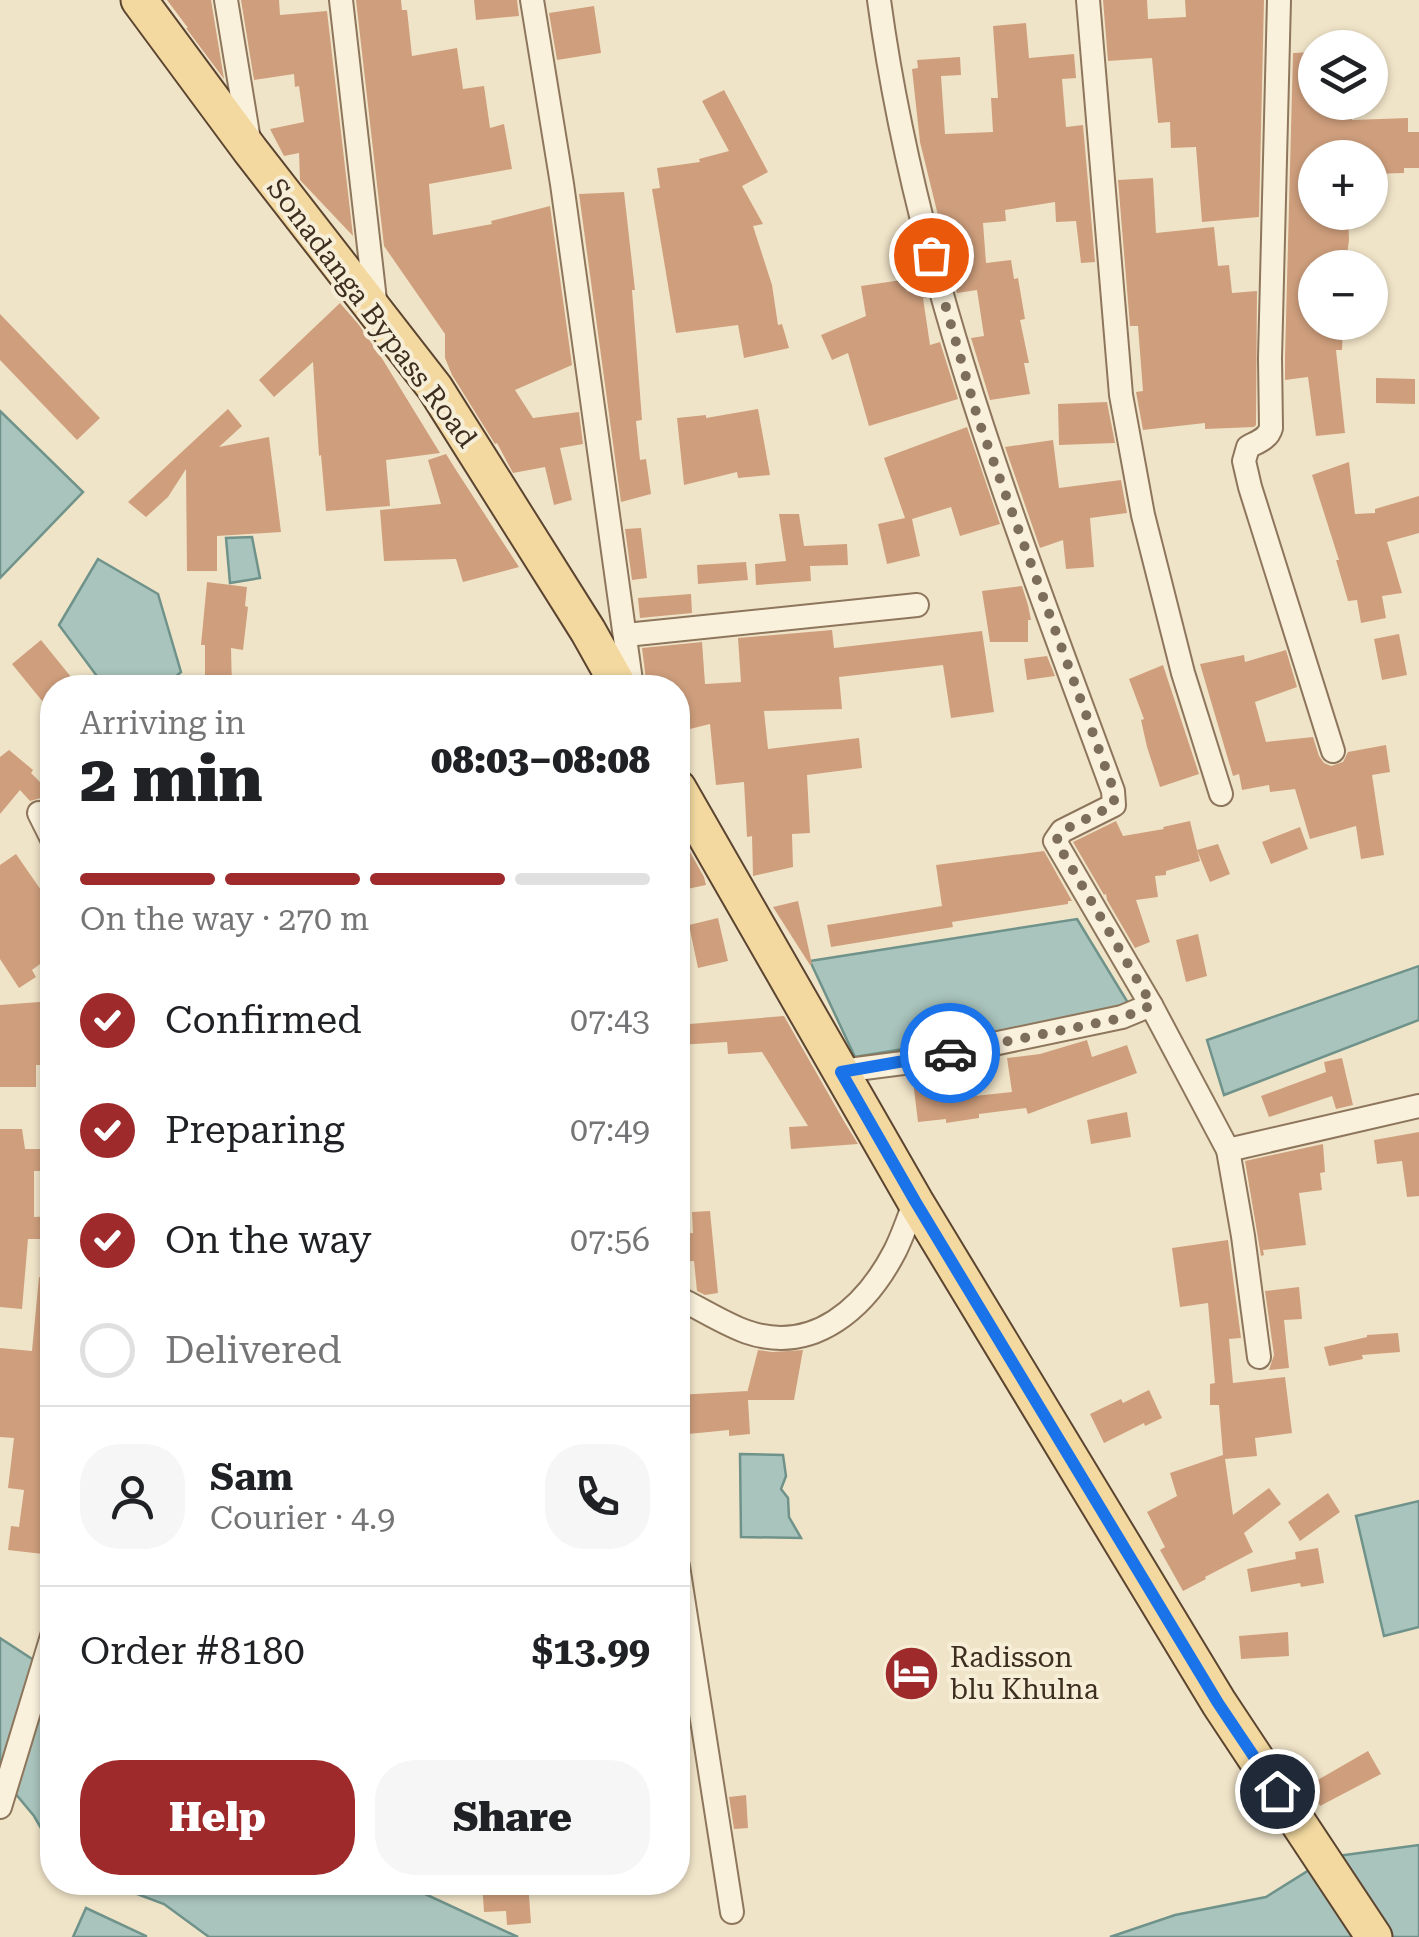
<!DOCTYPE html>
<meta charset="utf-8">
<style>
:root{--surface:#fff;--page:#f6f6f6;--text:#202124;--muted:#757577;--line:#e0e0e0;--accent:#9e2a2b}
body{margin:0;font-family:"Roboto Serif",serif;background:var(--page);color:var(--text);height:100vh;display:flex;flex-direction:column;font-size:38px;white-space:nowrap}
*{box-sizing:border-box;margin:0}
p{font-size:32px;color:var(--muted)}
.icon{flex:none;width:55px;height:55px;fill:none;stroke:currentColor;stroke-width:2;stroke-linecap:round;stroke-linejoin:round}
.map{position:relative;flex:1;overflow:hidden}
.sheet{position:absolute;left:40px;top:675px;width:650px;height:1220px;display:flex;flex-direction:column;background:var(--surface);border-radius:40px;box-shadow:0 2px 8px #0004}
.sheet>*{flex:none}
.tools{position:absolute;left:1298px;top:30px;display:grid;gap:20px}
.tools a{display:grid;place-items:center;width:90px;height:90px;border-radius:50%;background:var(--surface);box-shadow:0 2px 8px #0004;font-size:50px}
.pin{position:absolute;display:grid;place-items:center;width:85px;height:85px;color:#fff;margin:-42px;border:5px solid #fff;border-radius:50%;box-shadow:0 2px 10px #0007}
.courier{position:absolute;display:grid;place-items:center;width:100px;height:100px;margin:-50px;border:8px solid #1a73e8;border-radius:50%;background:#fff;color:#222;box-shadow:0 2px 12px #0007}
.headline em{font-style:normal;font-weight:800}
.headline div{display:flex;flex-direction:column-reverse}
.headline{display:flex;align-items:center;justify-content:space-between;height:170px;padding:0 40px}
h1{font-size:65px;font-weight:800;line-height:75px}
.bar{display:grid;grid-template-columns:repeat(4,1fr);gap:15px 10px;align-content:center;height:120px;padding:0 40px}
.bar i{height:12px;border-radius:8px;background:var(--line)}
.bar .selected{background:var(--accent)}
.bar p{grid-column:span 4}
.line{display:flex;align-items:center;gap:25px;padding:0 40px;border-top:2px solid var(--line)}
.line div{flex:1}
.round{display:grid;place-items:center;flex:none;width:105px;height:105px;border-radius:40px;background:var(--page)}
ol{padding:0 40px;list-style:none}
li{display:flex;align-items:center;gap:30px;height:110px}
li p{margin-inline-start:auto}
li .icon{padding:10px;border-radius:50%;background:var(--accent);color:#fff;stroke-width:4}
li:last-child{color:var(--muted)}
li i{width:55px;height:55px;border:5px solid var(--line);border-radius:50%}
.primary-button{display:flex;gap:20px;margin-top:auto;padding:20px 40px}
.primary-button a{flex:1;height:115px;border-radius:40px;background:var(--accent);color:#fff;font-size:40px;font-weight:800;line-height:115px;text-align:center}
.primary-button a+a{background:var(--page);color:var(--text)}
.map>svg:first-child{display:block}
</style>
<div class="map">
<svg width="1419" height="1937" viewBox="0 0 1419 1937">
<rect width="100%" height="100%" fill="#f0e4c8"/>
<!-- water -->
<g fill="#a9c4bc" stroke="#6f938a" stroke-width="2.5">
<polygon points="0,411 83,492 0,578"/>
<polygon points="252,537 260,578 230,583 226,538"/>
<polygon points="98,559 158,594 181,672 164,687 105,687 59,625"/>
<polygon points="1077,919 1133,1011 855,1057 810,961"/>
<polygon points="1419,966 1419,1020 1224,1095 1207,1040"/>
<polygon points="740,1454 783,1455 786,1476 781,1489 788,1498 789,1517 801,1538 741,1537"/>
<polygon points="1419,1501 1419,1627 1384,1636 1356,1516"/>
<polygon points="0,1638 52,1672 52,1847 34,1816 0,1775"/>
<polygon points="1419,1845 1419,1937 1110,1937 1175,1915 1266,1897 1330,1857"/>
<polygon points="108,1883 392,1883 425,1894 518,1937 209,1937 164,1904"/>
<polygon points="86,1908 146,1936 146,1937 73,1937"/>
</g>
<!-- building -->
<g fill="#cf9f7d">
<polygon points="167,0 211,0 224,79 186,28 188,28"/>
<polygon points="241,0 279,0 280,15 327,11 353,236 300,180 299,153 284,156 270,129 304,122 299,86 295,87 294,74 254,80"/>
<polygon points="356,0 401,0 402,10 407,10 412,56 457,48 463,89 484,86 490,128 504,124 512,169 429,184 433,235 492,224 491,221 550,206 572,365 515,390 533,418 579,412 583,444 560,448 572,500 554,505 545,467 513,473 497,443 495,444 452,375 445,358 445,334 384,246"/>
<polygon points="474,0 517,0 519,16 476,20"/>
<polygon points="1103,0 1147,0 1148,19 1186,17 1185,0 1264,0 1259,217 1202,222 1196,147 1171,148 1170,122 1158,123 1152,58 1108,61"/>
<polygon points="594,6 601,53 557,60 549,13"/>
<polygon points="1026,23 1029,58 1074,54 1076,78 1062,79 1066,127 1083,125 1095,262 1081,263 1076,221 1056,222 1055,202 1005,210 1006,221 983,223 986,263 1011,260 1014,279 1018,278 1025,319 1020,320 1029,363 1024,363 1030,394 990,400 971,338 984,336 977,290 957,293 920,142 912,69 918,68 917,60 960,57 961,75 941,76 945,134 993,132 991,98 998,98 993,26"/>
<polygon points="1315,52 1315,102 1352,102 1352,120 1408,118 1408,132 1419,132 1419,168 1404,168 1404,173 1370,174 1370,158 1315,158 1315,212 1348,212 1349,240 1346,263 1315,264 1315,322 1343,322 1342,350 1336,350 1345,433 1316,436 1308,377 1285,380 1285,358 1293,53"/>
<polygon points="724,90 768,172 742,186 763,224 753,226 772,285 778,325 782,324 789,348 744,358 738,325 676,333 652,189 660,188 657,168 700,162 699,159 729,151 702,101"/>
<polygon points="1153,178 1156,233 1214,227 1218,266 1229,265 1232,293 1257,291 1256,425 1254,427 1205,429 1205,423 1143,430 1136,392 1143,391 1138,326 1130,326 1118,180"/>
<polygon points="624,192 635,290 632,290 642,420 636,421 640,460 646,459 651,494 621,502 579,194"/>
<polygon points="922,277 927,298 923,298 930,345 940,342 958,399 869,426 848,353 832,360 821,335 866,316 861,286"/>
<polygon points="340,303 359,325 383,360 440,453 386,460 390,506 326,511 321,455 319,456 313,362 274,397 259,380"/>
<polygon points="0,314 100,418 77,440 0,360"/>
<polygon points="1376,378 1415,379 1415,404 1376,403"/>
<polygon points="1107,402 1115,443 1059,445 1058,404"/>
<polygon points="228,409 242,426 219,447 269,437 281,532 217,536 217,571 187,571 186,469 168,497 146,517 128,502"/>
<polygon points="758,409 770,475 738,478 737,472 684,485 677,418 706,415 706,418"/>
<polygon points="967,427 1000,524 960,536 951,507 912,519 920,556 887,564 878,524 905,518 884,458"/>
<polygon points="1053,440 1059,488 1121,480 1127,513 1090,518 1094,567 1066,569 1063,540 1040,548 1005,447"/>
<polygon points="446,454 456,470 519,567 463,582 456,559 384,561 380,510 441,504 428,460"/>
<polygon points="1349,462 1355,514 1375,513 1375,509 1419,496 1419,533 1387,542 1402,593 1382,596 1386,618 1361,623 1357,600 1348,601 1336,560 1339,560 1312,475"/>
<polygon points="779,514 799,514 804,546 847,544 848,565 810,566 811,581 756,585 755,564 786,561"/>
<polygon points="641,528 647,578 632,580 625,529"/>
<polygon points="746,562 748,580 698,584 697,565"/>
<polygon points="207,582 247,587 245,606 248,607 243,650 231,648 232,688 205,688 205,645 201,645"/>
<polygon points="1022,586 1028,605 1031,620 1028,620 1028,642 990,642 982,591"/>
<polygon points="691,594 692,613 640,618 638,598"/>
<polygon points="832,630 834,648 982,631 994,712 951,718 943,665 839,677 842,709 764,711 768,749 859,738 862,768 807,775 810,833 792,834 793,867 753,876 752,836 747,837 744,782 716,785 710,724 678,732 678,688 647,688 642,648 702,642 705,684 741,682 738,638"/>
<polygon points="1399,634 1407,675 1382,680 1374,639"/>
<polygon points="41,640 80,688 52,688 52,713 12,664"/>
<polygon points="1286,650 1297,687 1255,702 1266,742 1313,737 1319,756 1324,763 1331,766 1343,762 1348,752 1386,745 1390,772 1372,775 1384,855 1361,859 1356,826 1310,839 1295,789 1270,792 1269,785 1242,790 1239,774 1233,776 1200,664 1244,655 1245,662"/>
<polygon points="1047,656 1055,676 1027,680 1024,659"/>
<polygon points="1163,665 1199,774 1160,787 1147,747 1141,720 1144,719 1129,679"/>
<polygon points="9,750 33,770 31,773 52,794 52,799 49,803 41,798 30,801 20,790 0,814 0,757"/>
<polygon points="1116,821 1123,836 1164,829 1163,827 1190,821 1197,850 1218,844 1230,874 1210,882 1197,850 1200,861 1166,871 1166,875 1155,876 1158,897 1136,900 1150,942 1135,948 1107,900 1106,894 1104,895 1073,842"/>
<polygon points="1300,827 1308,849 1271,864 1262,842"/>
<polygon points="686,845 704,877 706,885 678,891 678,846"/>
<polygon points="1044,851 1072,901 1068,901 1068,904 952,922 953,927 831,947 827,925 942,906 936,865"/>
<polygon points="16,854 52,906 52,955 32,970 36,977 19,988 0,959 0,865"/>
<polygon points="798,901 812,964 810,965 773,907"/>
<polygon points="718,918 728,961 698,968 689,925"/>
<polygon points="1198,934 1207,976 1186,982 1176,940"/>
<polygon points="52,1001 52,1065 36,1065 36,1087 0,1087 0,1005"/>
<polygon points="784,1016 845,1123 858,1144 791,1149 789,1127 808,1126 762,1052 728,1054 727,1042 678,1045 678,1025"/>
<polygon points="1087,1040 1092,1057 1127,1045 1137,1073 1028,1114 1026,1108 979,1114 979,1118 946,1123 946,1119 918,1122 913,1081 934,1078 937,1100 1012,1092 1007,1058 1040,1054"/>
<polygon points="1342,1058 1353,1105 1336,1109 1332,1096 1269,1117 1261,1096 1326,1072 1324,1062"/>
<polygon points="1127,1112 1131,1137 1091,1144 1087,1120"/>
<polygon points="0,1129 22,1129 25,1149 48,1149 49,1171 34,1171 34,1217 52,1216 52,1239 28,1239 22,1309 0,1307"/>
<polygon points="1419,1132 1419,1196 1407,1197 1402,1161 1377,1164 1374,1140"/>
<polygon points="1323,1144 1325,1172 1320,1173 1322,1190 1299,1193 1306,1245 1263,1250 1264,1255 1261,1256 1245,1161"/>
<polygon points="710,1211 718,1293 705,1295 697,1291 694,1261 678,1262 678,1234 693,1233 692,1212"/>
<polygon points="1228,1240 1241,1338 1229,1339 1233,1383 1285,1377 1292,1433 1255,1438 1257,1456 1225,1459 1233,1515 1269,1488 1281,1504 1244,1533 1253,1552 1205,1577 1206,1579 1183,1591 1160,1550 1165,1547 1147,1512 1177,1496 1170,1473 1223,1455 1219,1405 1210,1405 1210,1384 1215,1383 1208,1303 1180,1307 1172,1248"/>
<polygon points="39,1277 52,1278 52,1390 49,1390 42,1442 52,1444 49,1470 52,1471 52,1555 8,1550 11,1526 19,1527 24,1490 8,1488 14,1438 0,1437 0,1348 32,1351"/>
<polygon points="1299,1287 1302,1319 1284,1320 1289,1368 1269,1370 1274,1355 1265,1291"/>
<polygon points="1398,1333 1400,1352 1362,1355 1363,1359 1329,1366 1324,1347 1367,1337 1367,1335"/>
<polygon points="758,1350 772,1352 803,1350 794,1400 748,1400 750,1434 729,1436 729,1430 678,1435 678,1395 747,1391 747,1393"/>
<polygon points="1149,1390 1162,1418 1145,1426 1144,1423 1104,1443 1090,1414 1121,1399 1123,1403"/>
<polygon points="1328,1493 1340,1512 1300,1541 1288,1522"/>
<polygon points="1318,1548 1324,1583 1301,1587 1300,1583 1251,1592 1247,1569 1296,1559 1295,1552"/>
<polygon points="1288,1632 1289,1656 1241,1659 1239,1636"/>
<polygon points="1368,1751 1381,1774 1320,1806 1309,1785"/>
<polygon points="746,1795 748,1828 734,1829 729,1797"/>
<polygon points="482,1882 528,1882 531,1923 507,1925 506,1911 484,1912"/>
</g>
<g fill="none" stroke-linecap="round" stroke-linejoin="round">
<defs>
<g id="street">
<polyline points="226,0 249,140"/>
<polyline points="341,0 376,309"/>
<polyline points="532,0 562,184 632,688"/>
<path d="M879,0c37,275 139,532 234,791l1,14 -52,26 -7,10 96,164 77,145 15,86 16,121"/>
<polyline points="1088,0 1121,395 1143,515 1183,673 1221,794"/>
<path d="M1279,0l-9,358 1,70c-3,11 -14,14 -23,19l-4,14 6,26 83,264"/>
<polyline points="626,635 917,605"/>
<polyline points="39,813 52,839"/>
<polyline points="841,1071 903,1063 1122,1017 1151,1005"/>
<polyline points="1228,1150 1419,1106"/>
<path d="M678,1298c22,10 46,26 69,34 67,23 119,-25 148,-81 8,-16 14,-34 20,-50"/>
<polyline points="678,1566 732,1912"/>
<polyline points="0,1807 52,1636"/>
</g>
<g id="primary">
<polyline points="139,0 250,150 435,388 588,631 620,688"/>
<polyline points="678,788 915,1201 1219,1703 1374,1937"/>
</g>
</defs>
<!-- street casing -->
<use href="#street" stroke="#8d765c" stroke-width="26"/>
<!-- primary casing -->
<use href="#primary" stroke="#5b4430" stroke-width="39"/>
<!-- street -->
<use href="#street" stroke="#faf1dc" stroke-width="22"/>
<!-- primary -->
<use href="#primary" stroke="#f3d9a0" stroke-width="35"/>
</g>
<g fill="none" stroke-linecap="round" stroke-linejoin="round">
<!-- done -->
<polyline stroke="#7c6e5b" stroke-width="10" stroke-dasharray="0 18" points="931,255 978,419 1114,791 1114,805 1062,831 1056,841 1152,1005 1122,1018 950,1053"/>
<!-- route -->
<polyline stroke="#1a73e8" stroke-width="12" points="950,1053 841,1072 915,1201 1218,1703 1277,1791"/>
</g>
<!-- icons -->
<defs>
<symbol id="hotel-disc" viewBox="-11 -11 22 22"><circle r="9.5" fill="#9e2a2b" stroke="#f7eed8"/><path d="M-6-4.5h1.5V1H6V5H4.5V3h-9V5H-6ZM-4 0a1.8 1.8 0 1 1 3.6 0ZM.5 0V-2.5h3Q6-2.5 6 0Z" fill="#fff"/></symbol>
</defs>
<g fill-rule="evenodd">
<use href="#hotel-disc" x="880" y="1642" width="63" height="63"/>
</g>
<g text-anchor="middle" dominant-baseline="central" stroke-width="8" stroke-linejoin="round" paint-order="stroke">
<!-- street labels -->
<g font-size="28" fill="#3d2e20" stroke="#f7eed8">
<text transform="translate(372 313) rotate(53)">Sonadanga Bypass Road</text>
</g>
<!-- poi labels -->
<g font-size="28" fill="#3d2e20" stroke="#f7eed8" text-anchor="start">
<text x="950" y="1657">Radisson<tspan x="950" dy="32">blu Khulna</tspan></text>
</g>
</g>
</svg>
<div class="tools">
<a><svg class="icon" aria-label="layers" viewBox="0 0 24 24"><path d="M12 4l9 5-9 5-9-5zM3 14l9 5 9-5"/></svg></a>
<a>+</a>
<a>−</a>
</div>
<div class="pin" style="left:931px;top:255px;background:#ea580c"><svg class="icon" aria-label="bag" viewBox="0 0 24 24"><path d="M5 8h14l-1 12H6zM9 8a3 3 0 0 1 6 0"/></svg></div>
<div class="pin" style="left:1277px;top:1791px;background:#1f2937"><svg class="icon" aria-label="home" viewBox="0 0 24 24"><path d="M3 11l9-7 9 7M6 9v11h12V9"/></svg></div>
<div class="courier" style="left:950px;top:1053px"><svg class="icon" aria-label="car" viewBox="0 0 24 24"><path d="M5 17H2v-5l4-1 3-4h7l3 4 3 1v5h-3M9 17h6M6 11h13"/><circle cx="7" cy="17" r="2"/><circle cx="17" cy="17" r="2"/></svg></div>
<section class="sheet">
<div class="headline"><div><h1>2 min</h1><p>Arriving in</p></div><em>08:03–08:08</em></div>
<div class="bar"><i class="selected"></i><i class="selected"></i><i class="selected"></i><i></i><p>On the way · 270 m</p></div>
<ol>
<li><svg class="icon" aria-label="check" viewBox="0 0 24 24"><path d="M5 12l5 5 9-10"/></svg>Confirmed<p>07:43</p></li>
<li><svg class="icon" aria-label="check" viewBox="0 0 24 24"><path d="M5 12l5 5 9-10"/></svg>Preparing<p>07:49</p></li>
<li><svg class="icon" aria-label="check" viewBox="0 0 24 24"><path d="M5 12l5 5 9-10"/></svg>On the way<p>07:56</p></li>
<li><i></i>Delivered</li>
</ol>
<div class="line" style="height:180px"><a class="round"><svg class="icon" aria-label="person" viewBox="0 0 24 24"><circle cx="12" cy="8" r="4"/><path d="M4 21q1-7 8-7t8 7"/></svg></a><div><b>Sam</b><p>Courier · 4.9</p></div><a class="round"><svg class="icon" aria-label="phone" viewBox="0 0 24 24"><path d="M5 4h4l2 5-3 2q2 4 5 5l2-3 5 2v4C11 20 4 13 5 4z"/></svg></a></div>
<div class="line" style="height:130px"><div>Order #8180</div><b>$13.99</b></div>
<div class="primary-button"><a>Help</a><a>Share</a></div>
</section>
</div>
